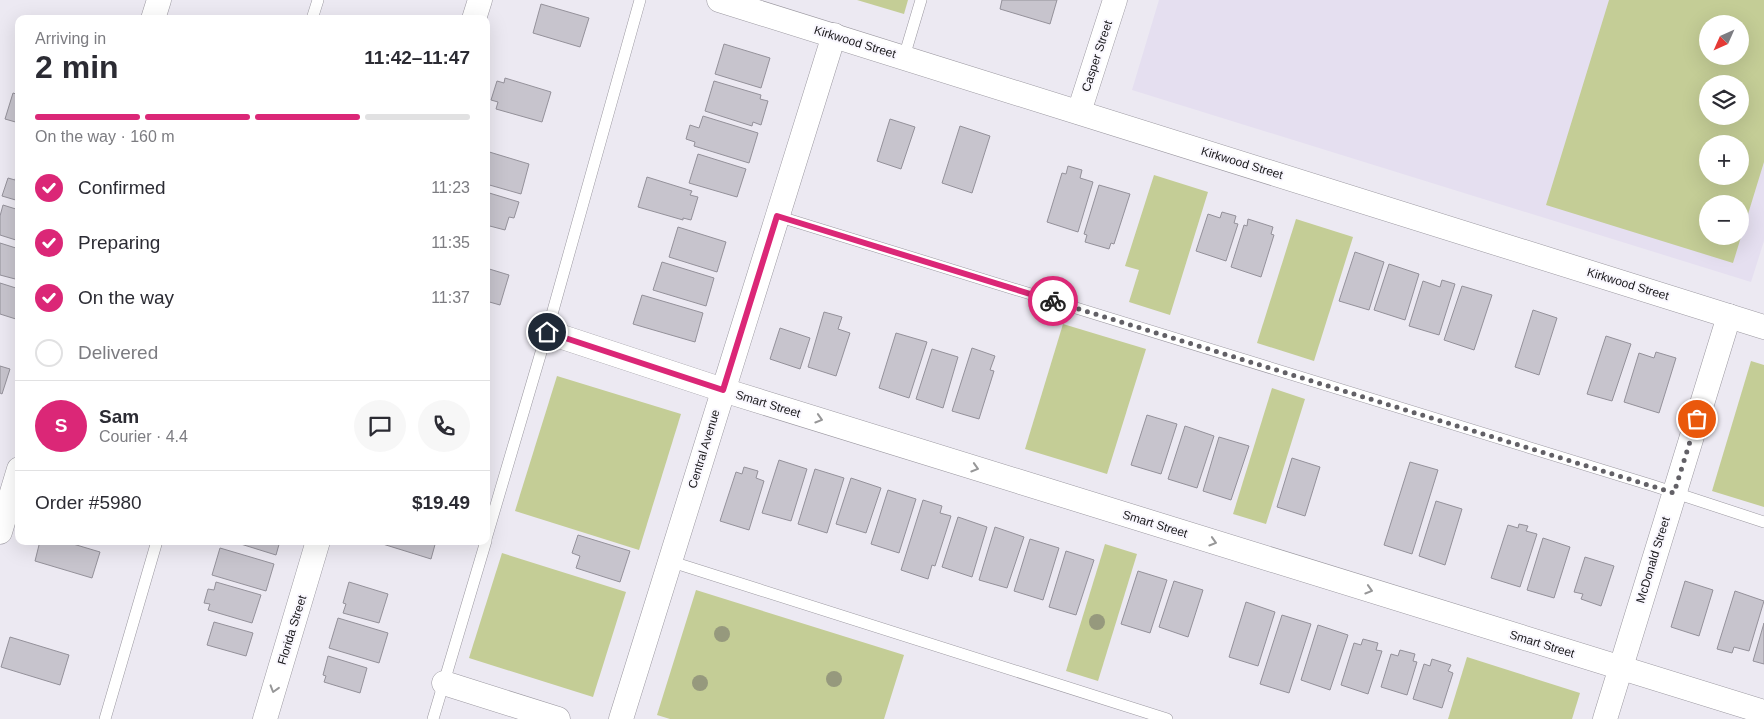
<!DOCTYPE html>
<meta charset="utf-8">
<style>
:root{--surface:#fff;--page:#f7f7f7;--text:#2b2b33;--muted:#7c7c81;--line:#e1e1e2;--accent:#db2777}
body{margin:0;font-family:Arial,sans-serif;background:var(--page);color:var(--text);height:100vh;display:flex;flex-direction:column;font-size:19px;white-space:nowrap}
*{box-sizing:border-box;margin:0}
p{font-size:16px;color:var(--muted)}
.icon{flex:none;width:28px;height:28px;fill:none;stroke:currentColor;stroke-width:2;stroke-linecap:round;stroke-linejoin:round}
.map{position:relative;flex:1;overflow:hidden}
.side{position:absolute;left:15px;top:15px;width:475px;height:530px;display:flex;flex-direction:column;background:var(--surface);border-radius:10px;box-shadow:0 5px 20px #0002}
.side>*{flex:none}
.needle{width:32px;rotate:225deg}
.tools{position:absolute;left:1699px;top:15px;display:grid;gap:10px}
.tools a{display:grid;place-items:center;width:50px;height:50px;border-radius:50%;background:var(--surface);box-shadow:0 5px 20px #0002;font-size:25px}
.pin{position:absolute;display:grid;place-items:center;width:42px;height:42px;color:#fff;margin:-21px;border:2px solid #fff;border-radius:50%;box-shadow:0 1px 5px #0007}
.courier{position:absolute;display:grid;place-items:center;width:50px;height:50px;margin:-25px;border:4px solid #db2777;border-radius:50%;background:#fff;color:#222;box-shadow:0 1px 6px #0007}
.summary em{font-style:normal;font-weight:700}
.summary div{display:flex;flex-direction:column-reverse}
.summary{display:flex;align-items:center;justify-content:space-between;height:85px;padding:0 20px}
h1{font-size:32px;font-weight:700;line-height:38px}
.bar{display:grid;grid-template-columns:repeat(4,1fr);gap:8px 5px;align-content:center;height:60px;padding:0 20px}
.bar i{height:6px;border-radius:4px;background:var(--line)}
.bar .selected{background:var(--accent)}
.bar p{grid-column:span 4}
.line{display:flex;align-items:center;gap:12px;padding:0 20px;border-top:1px solid var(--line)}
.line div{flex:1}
.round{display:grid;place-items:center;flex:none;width:52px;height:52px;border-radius:26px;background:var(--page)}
ol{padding:0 20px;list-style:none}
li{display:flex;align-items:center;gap:15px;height:55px}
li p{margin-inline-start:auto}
li .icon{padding:5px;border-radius:50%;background:var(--accent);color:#fff;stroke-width:4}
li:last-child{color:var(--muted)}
li i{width:28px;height:28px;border:2px solid var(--line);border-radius:50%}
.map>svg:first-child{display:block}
</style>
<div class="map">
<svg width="1764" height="719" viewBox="0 0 1764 719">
<rect width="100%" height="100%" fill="#ece9f2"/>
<!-- built -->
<path fill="#e5dff0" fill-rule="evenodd" d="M1159,0h605v241l-13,41 -619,-192zM1708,24h32v32h-32zM1708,84h32v32h-32zM1708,144h32v32h-32zM1708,204h32v32h-32z"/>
<!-- green -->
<g fill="#c4cd96" fill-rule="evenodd">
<polygon points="857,0 908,0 904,14"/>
<path d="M1609,0h155v162l-31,101 -187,-58zM1708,24h32v32h-32zM1708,84h32v32h-32zM1708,144h32v32h-32zM1708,204h32v32h-32z"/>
<polygon points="1154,175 1208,192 1170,315 1129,302 1139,270 1125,266"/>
<polygon points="1296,219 1353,237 1314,361 1257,343"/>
<polygon points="1063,324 1146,349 1107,474 1025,449"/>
<polygon points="1751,361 1764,365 1764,507 1712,491"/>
<polygon points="557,376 681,414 639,550 515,511"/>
<polygon points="1272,388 1305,399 1266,524 1233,514"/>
<polygon points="1105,544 1137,554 1098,681 1066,671"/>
<polygon points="502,553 626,592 593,697 469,658"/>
<polygon points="696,590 904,655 884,719 670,719 657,715"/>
<polygon points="1467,657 1580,693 1572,719 1448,719"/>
</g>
<!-- building -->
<g fill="#c7c4cd" stroke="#94919a">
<polygon points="1002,0 1057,0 1050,24 1000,9"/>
<polygon points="541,4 589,18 580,47 533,33"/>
<polygon points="724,44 770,58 761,88 715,74"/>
<polygon points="505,78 551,92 542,122 496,109 498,102 491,100 497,81 504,83"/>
<polygon points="714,81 761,95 760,99 768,101 761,125 753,122 752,126 705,111"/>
<polygon points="13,93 19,95 19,123 5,119"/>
<polygon points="703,116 758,133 749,163 694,146 695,142 686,139 690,125 699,128"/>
<polygon points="890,119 915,127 901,169 877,161"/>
<polygon points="960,126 990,136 972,193 942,183"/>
<polygon points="486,151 529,164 521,194 486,184"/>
<polygon points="698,154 746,169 737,197 689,183"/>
<polygon points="1068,166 1082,170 1080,178 1093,182 1078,232 1047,222 1062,173 1066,174"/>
<polygon points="18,168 19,168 19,201 2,196 8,178 15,180"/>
<polygon points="647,177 692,191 690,195 698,197 691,220 683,218 683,220 638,207"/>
<polygon points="1099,185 1130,194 1114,244 1111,243 1109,249 1085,242 1087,235 1084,234"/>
<polygon points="486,192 519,202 514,218 509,217 505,230 486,225"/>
<polygon points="3,205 19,210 19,241 0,235 0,216"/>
<polygon points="1222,212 1236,216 1234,223 1238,224 1226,261 1196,251 1208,214 1220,218"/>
<polygon points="1248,219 1273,227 1271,234 1274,235 1261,277 1231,267 1244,225 1247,226"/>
<polygon points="678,227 726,242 717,272 669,257"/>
<polygon points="0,243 19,249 19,280 0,275"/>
<polygon points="1355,252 1384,262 1369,310 1339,301"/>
<polygon points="662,262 714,278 706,306 653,290"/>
<polygon points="1389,264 1419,274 1405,320 1374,310"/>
<polygon points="486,268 509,275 500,305 486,301"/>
<polygon points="1442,280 1455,284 1439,335 1409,326 1423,281 1440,287"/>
<polygon points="0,283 19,289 19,320 0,314"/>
<polygon points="1462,286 1492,295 1474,350 1444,340"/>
<polygon points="642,295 703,313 695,342 633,324"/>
<polygon points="1533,310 1557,318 1539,375 1515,367"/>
<polygon points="824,312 842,317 838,329 850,333 836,376 808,367"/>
<polygon points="780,328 810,338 800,369 770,359"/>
<polygon points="896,333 927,342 909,398 879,388"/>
<polygon points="1606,336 1631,344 1612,401 1587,394"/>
<polygon points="972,348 995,356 990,370 994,371 979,419 952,411"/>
<polygon points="932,349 958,357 943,408 916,399"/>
<polygon points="1656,352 1676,358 1659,413 1624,402 1639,353 1654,358"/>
<polygon points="0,366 10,369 2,394 0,393"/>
<polygon points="1147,415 1177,424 1161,474 1131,465"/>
<polygon points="1185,426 1214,436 1197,488 1168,479"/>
<polygon points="1219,437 1249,446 1231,500 1203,491"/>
<polygon points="1292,458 1320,467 1305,516 1277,507"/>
<polygon points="779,460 807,469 791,521 762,513"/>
<polygon points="1410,462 1438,470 1412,554 1384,545"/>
<polygon points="744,467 758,471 756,478 764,481 749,530 720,521 736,472 742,474"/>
<polygon points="815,469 844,478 827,533 798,524"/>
<polygon points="851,478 881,488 866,533 836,524"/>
<polygon points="888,490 916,499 899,553 871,544"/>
<polygon points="923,500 942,506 940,513 951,516 935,566 932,565 928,579 901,570"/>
<polygon points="1436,501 1462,509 1445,565 1419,556"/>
<polygon points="958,517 987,527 972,577 942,567"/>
<polygon points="1519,524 1528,526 1526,531 1537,534 1520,587 1491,578 1508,525 1518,528"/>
<polygon points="995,527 1024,537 1007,588 979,580"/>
<polygon points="578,535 630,551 620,582 576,568 580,556 572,553"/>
<polygon points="1543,538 1570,547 1554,598 1527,590"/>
<polygon points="1030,539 1059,548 1043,600 1014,591"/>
<polygon points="40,541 63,541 100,552 92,578 35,561"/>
<polygon points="231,541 280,541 276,555"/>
<polygon points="373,541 436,541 431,559"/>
<polygon points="220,548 274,564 266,591 212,575"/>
<polygon points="1066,551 1094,560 1076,615 1049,607"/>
<polygon points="1585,557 1614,566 1601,606 1581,599 1583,594 1574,592"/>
<polygon points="1138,571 1167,580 1150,633 1121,624"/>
<polygon points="1174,581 1203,590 1188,637 1159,627"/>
<polygon points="1685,581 1713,590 1699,636 1671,627"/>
<polygon points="216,582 261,595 252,623 208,610 210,604 204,603 208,589 214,590"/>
<polygon points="349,582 388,594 379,623 343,613 346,604 343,603"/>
<polygon points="1735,591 1764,601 1749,651 1734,647 1732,653 1717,649"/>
<polygon points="1246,602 1275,612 1258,666 1229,657"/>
<polygon points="1282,615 1311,624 1289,693 1260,684"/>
<polygon points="338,618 388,633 379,663 329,648"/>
<polygon points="214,622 253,633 246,656 207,645"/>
<polygon points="1764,623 1764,664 1753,661"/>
<polygon points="1318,625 1348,635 1330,690 1301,680"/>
<polygon points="10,637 69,655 60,685 1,667"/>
<polygon points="1363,639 1378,643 1376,650 1382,651 1368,694 1341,685 1354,643 1361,645"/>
<polygon points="1400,650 1415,654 1413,661 1417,662 1407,695 1381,687 1391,654 1398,656"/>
<polygon points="328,656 367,668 360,693 324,682 326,676 323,675"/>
<polygon points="1432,659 1451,665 1448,671 1453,673 1442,708 1413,699 1424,664 1430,666"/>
</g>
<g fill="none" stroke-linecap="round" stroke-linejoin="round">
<defs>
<g id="lane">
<polyline points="312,19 318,0"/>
<polyline points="904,57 921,0"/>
<polyline points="777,216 1651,485 1764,522"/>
<polyline points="486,539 547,332 640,0"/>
<polyline points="669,561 1167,719"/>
<polyline points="105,719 157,541"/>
<polyline points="433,719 486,541"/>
</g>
<g id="street">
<polyline points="719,0 1764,327"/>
<polyline points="153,19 159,0"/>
<polyline points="474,19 480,0"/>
<polyline points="1079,112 1115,0"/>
<polyline points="547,332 723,390 1764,712"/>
<polyline points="0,532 19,469"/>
<polyline points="444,683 558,719"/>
<polyline points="265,719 318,541"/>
<polyline points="621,719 834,35"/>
<polyline points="1605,719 1729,316"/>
</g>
</defs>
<!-- lane casing -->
<use href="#lane" stroke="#9b98a0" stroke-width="12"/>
<!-- street casing -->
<use href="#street" stroke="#9b98a0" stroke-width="25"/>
<!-- lane -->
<use href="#lane" stroke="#fff" stroke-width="11"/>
<!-- street -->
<use href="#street" stroke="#fff" stroke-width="24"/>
</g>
<!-- trees -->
<g fill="#96997d">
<circle cx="1097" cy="622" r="8"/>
<circle cx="722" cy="634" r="8"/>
<circle cx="834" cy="679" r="8"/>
<circle cx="700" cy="683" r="8"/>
</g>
<!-- one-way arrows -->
<defs><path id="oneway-chevron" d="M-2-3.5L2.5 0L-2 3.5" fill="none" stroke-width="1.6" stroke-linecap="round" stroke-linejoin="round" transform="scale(1.25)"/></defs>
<g stroke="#979798">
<use href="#oneway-chevron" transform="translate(819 419) rotate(17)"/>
<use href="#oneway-chevron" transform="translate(975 468) rotate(17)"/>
<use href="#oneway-chevron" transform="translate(1213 542) rotate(17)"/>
<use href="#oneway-chevron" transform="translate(1369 590) rotate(17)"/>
<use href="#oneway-chevron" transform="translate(274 689) rotate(107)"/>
</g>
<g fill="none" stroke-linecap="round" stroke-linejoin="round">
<!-- done -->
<polyline stroke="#626066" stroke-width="5" stroke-dasharray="0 9" points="1053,301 1674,493 1697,419"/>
<!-- route -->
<polyline stroke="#db2777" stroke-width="6" points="547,332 723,390 777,216 1053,301"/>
</g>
<g text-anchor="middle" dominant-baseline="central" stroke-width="4" stroke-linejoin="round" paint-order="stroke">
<!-- street labels -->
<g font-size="12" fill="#18171a" stroke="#f9f7fe">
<text transform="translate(855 42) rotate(17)">Kirkwood Street</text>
<text transform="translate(1097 56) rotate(-72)">Casper Street</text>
<text transform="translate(1242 163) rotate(17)">Kirkwood Street</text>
<text transform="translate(1628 284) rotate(17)">Kirkwood Street</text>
<text transform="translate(768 404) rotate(17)">Smart Street</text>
<text transform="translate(704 449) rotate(-73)">Central Avenue</text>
<text transform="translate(1155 524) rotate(17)">Smart Street</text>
<text transform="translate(1653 560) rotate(-73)">McDonald Street</text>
<text transform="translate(292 630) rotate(-73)">Florida Street</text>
<text transform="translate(1542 644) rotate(17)">Smart Street</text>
</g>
</g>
</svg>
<div class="tools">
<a><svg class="needle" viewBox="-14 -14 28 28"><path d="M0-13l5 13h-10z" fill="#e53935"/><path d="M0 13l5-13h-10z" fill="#7c7c81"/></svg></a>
<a><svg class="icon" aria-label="layers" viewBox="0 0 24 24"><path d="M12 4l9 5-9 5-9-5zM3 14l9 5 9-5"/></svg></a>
<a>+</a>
<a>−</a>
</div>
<div class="pin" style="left:1697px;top:419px;background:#ea580c"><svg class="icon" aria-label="bag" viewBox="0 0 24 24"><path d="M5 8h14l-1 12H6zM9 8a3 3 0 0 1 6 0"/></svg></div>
<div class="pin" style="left:547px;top:332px;background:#1f2937"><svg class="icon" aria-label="home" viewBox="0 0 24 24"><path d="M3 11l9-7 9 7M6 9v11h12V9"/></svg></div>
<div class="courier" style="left:1053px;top:301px"><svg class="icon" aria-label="bike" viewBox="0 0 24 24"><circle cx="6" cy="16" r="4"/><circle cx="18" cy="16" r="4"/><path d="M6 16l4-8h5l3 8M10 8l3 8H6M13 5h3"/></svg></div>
<section class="side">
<div class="summary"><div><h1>2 min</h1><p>Arriving in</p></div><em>11:42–11:47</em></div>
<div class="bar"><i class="selected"></i><i class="selected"></i><i class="selected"></i><i></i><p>On the way · 160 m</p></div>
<ol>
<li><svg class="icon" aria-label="check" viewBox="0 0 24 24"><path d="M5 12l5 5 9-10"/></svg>Confirmed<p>11:23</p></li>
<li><svg class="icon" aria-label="check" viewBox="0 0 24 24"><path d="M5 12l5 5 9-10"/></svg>Preparing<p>11:35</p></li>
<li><svg class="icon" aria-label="check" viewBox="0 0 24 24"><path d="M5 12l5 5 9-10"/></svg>On the way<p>11:37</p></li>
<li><i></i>Delivered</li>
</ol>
<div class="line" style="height:90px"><b class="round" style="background:var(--accent);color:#fff">S</b><div><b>Sam</b><p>Courier · 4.4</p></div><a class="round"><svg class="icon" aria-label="chat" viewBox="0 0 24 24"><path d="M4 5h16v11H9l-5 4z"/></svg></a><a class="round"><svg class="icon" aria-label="phone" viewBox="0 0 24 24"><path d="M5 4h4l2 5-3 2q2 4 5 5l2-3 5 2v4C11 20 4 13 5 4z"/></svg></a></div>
<div class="line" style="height:65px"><div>Order #5980</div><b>$19.49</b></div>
</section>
</div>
